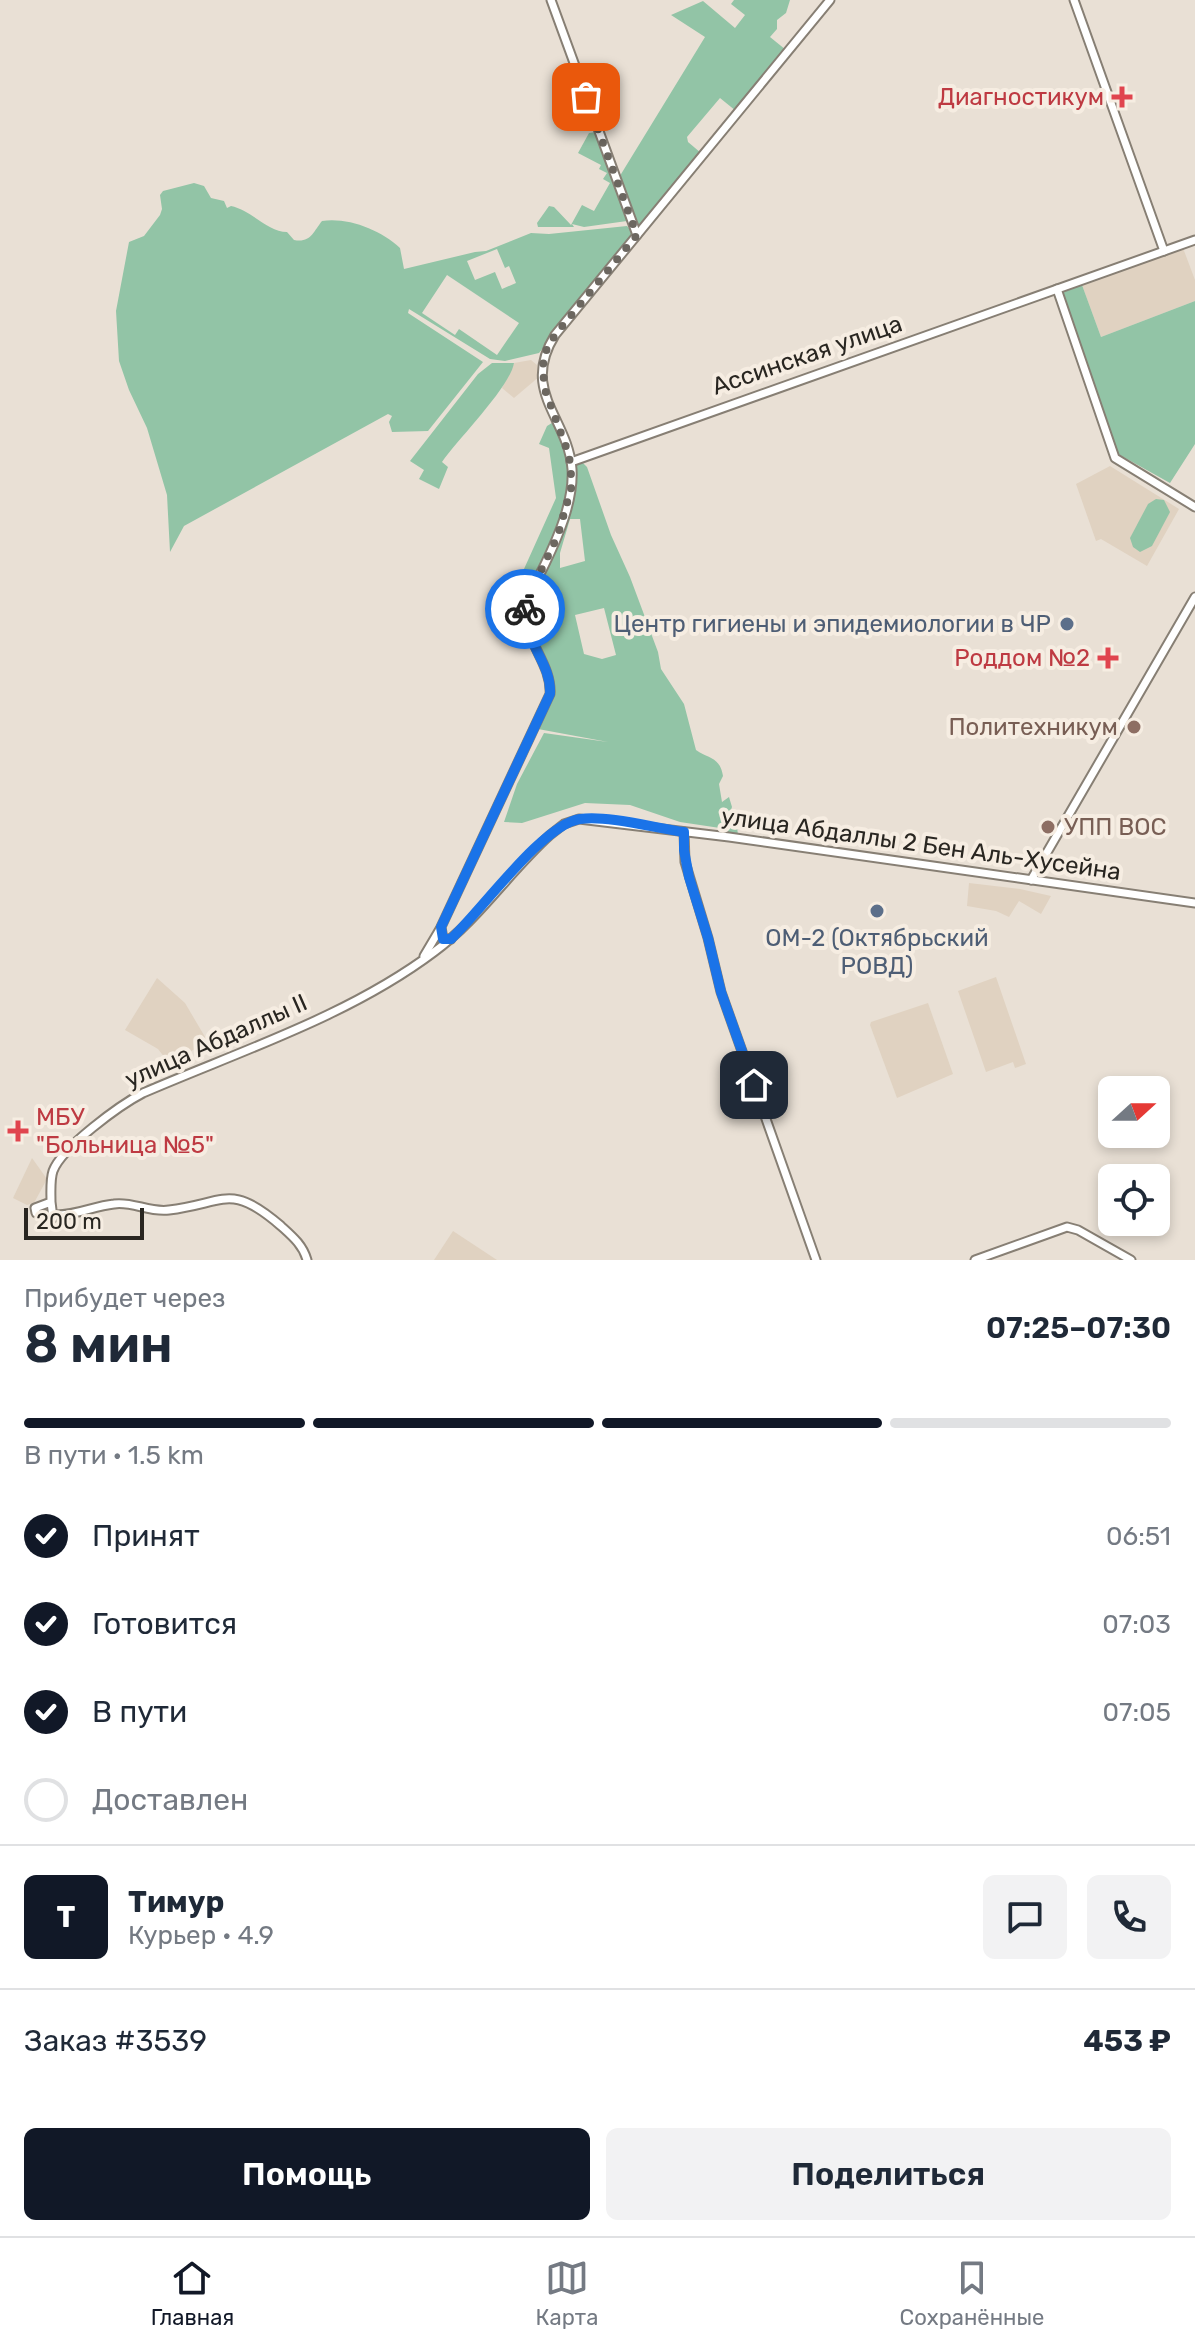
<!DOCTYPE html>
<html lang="ru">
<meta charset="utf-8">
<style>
:root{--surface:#fff;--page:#f2f2f3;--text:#1f2937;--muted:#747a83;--line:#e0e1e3;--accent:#111827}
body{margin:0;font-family:Rubik,sans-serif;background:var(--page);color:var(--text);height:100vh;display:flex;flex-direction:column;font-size:30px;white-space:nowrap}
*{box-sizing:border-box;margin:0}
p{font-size:26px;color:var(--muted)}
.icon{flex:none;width:44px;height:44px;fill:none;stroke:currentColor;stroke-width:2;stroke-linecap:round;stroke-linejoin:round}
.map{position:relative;height:1260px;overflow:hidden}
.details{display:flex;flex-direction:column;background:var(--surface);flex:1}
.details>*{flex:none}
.needle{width:52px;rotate:69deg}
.controls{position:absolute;left:1098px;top:1076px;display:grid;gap:16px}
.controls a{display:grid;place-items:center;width:72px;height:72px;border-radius:12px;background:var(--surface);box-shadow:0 4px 12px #0003;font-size:40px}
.scale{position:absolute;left:24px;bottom:20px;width:120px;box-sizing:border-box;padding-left:8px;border:4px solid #292621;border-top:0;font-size:22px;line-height:28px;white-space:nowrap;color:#292621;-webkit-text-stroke:6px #f6ede2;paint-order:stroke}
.pin{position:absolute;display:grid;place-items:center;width:68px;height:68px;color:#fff;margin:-34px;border-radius:16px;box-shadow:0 4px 12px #0006}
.courier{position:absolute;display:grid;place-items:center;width:80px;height:80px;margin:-40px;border:6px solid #1a73e8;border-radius:50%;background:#fff;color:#222;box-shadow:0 2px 10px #0007}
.overview em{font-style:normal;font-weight:600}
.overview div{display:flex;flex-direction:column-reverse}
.overview{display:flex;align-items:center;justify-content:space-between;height:136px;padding:0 24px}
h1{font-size:52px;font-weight:600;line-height:60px}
.bar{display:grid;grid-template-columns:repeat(4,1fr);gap:12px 8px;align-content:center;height:96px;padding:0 24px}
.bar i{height:10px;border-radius:6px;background:var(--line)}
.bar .active{background:var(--accent)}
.bar p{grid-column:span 4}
.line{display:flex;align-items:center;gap:20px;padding:0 24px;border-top:2px solid var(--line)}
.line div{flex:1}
.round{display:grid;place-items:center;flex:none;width:84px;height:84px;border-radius:12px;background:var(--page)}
ol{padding:0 24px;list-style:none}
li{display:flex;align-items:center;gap:24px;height:88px}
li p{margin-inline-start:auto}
li .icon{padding:8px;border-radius:50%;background:var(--accent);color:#fff;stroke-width:4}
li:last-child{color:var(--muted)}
li i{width:44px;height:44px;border:4px solid var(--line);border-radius:50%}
.cta{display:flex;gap:16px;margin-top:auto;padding:16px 24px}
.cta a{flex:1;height:92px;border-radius:12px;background:var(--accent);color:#fff;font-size:32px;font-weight:600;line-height:92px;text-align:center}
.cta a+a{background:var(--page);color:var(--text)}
.menu{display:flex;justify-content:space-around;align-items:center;height:112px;border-top:2px solid var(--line);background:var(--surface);font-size:22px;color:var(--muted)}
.menu a{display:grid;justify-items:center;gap:4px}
.menu .active{color:var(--accent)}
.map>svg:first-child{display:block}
</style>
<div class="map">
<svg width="1195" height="1260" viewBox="0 0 1195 1260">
<rect width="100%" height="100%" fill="#e9e0d5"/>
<!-- built -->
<g fill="#e0d2c1">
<polygon points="1183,248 1195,280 1195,301 1101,337 1082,285"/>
<polygon points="531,360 537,365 540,376 514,398 502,388 514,363"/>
<polygon points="1110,466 1179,509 1147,566 1101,539 1096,541 1076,484"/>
<polygon points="969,883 1020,889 1051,896 1041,914 1019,901 1009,917 996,911 967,906"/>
<polygon points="996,977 1026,1064 1015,1068 1013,1062 986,1072 958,991"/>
<polygon points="157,978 185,1003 208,1042 169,1063 158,1049 125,1030"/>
<polygon points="928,1003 953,1074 897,1098 870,1025 871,1022"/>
<polygon points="32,1158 47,1179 34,1203 27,1205 13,1198"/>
<polygon points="453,1231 497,1260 434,1260"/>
</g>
<!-- green -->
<g fill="#92c4a6" fill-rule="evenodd">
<polygon points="734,0 790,0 786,13 777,20 777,29 770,37 786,50 736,111 720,98 687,137 688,142 701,153 641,225 637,225 618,179 705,37 671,15 703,1 735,28 745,15 731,4"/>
<polygon points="596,132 627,221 584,227 572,224 574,227 538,227 537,223 549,206 554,207 571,225 582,205 594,211 610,183 603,179 607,173 599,169 601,165 578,153 589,133"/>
<path d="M194,183l10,3 7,12 13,3 3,7 4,-2c20,4 37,26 56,26l7,8c17,3 19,-8 28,-19 26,-4 59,9 78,27l4,21 71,-17 11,-1 45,-18 18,1 78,-8 5,5 -1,5 -92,117 -34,8 -15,-2 -81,-50 -1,4 75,49 -55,69 -36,1 -3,-10 3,-6 -4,-2 -204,112 -14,26 -3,-57 -20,-67 -18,-38 -10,-29 -3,-50 13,-69 15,-6 16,-21 2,-6 -2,-14 3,-4zM497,249l8,19 4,-2 7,17 -14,6 -7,-17 -20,8 -8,-19zM447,275l72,48 -22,32 -38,-26 -4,6 -33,-22z"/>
<polygon points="1082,285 1101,337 1195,301 1195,444 1170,483 1118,454 1061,293"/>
<path d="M492,363h22c-4,24 -55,75 -72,99l6,5 -9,22 -20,-10 5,-9 -14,-9 68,-87z"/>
<path d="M552,423c45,64 -11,128 -31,189l-5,1 -10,-4 50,-111 -7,-50 -10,-4 8,-18z"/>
<path d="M578,462h4l5,5 24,68 19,42 28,75 3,17 23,35 12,46c13,9 24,7 27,26l-4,8 3,18 7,-5 3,10 -6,16 4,1 6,-5 2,16h-8l-10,-7 -40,-6 -50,-17 -45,-2 -63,20 -18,-1 13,-38 27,-51 64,9 -70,-13 15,-31 1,-17 -21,-40 -5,-27 14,-17v-22l11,-21 22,-90zM570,519h10l5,42 -25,7v-15zM604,608l12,47 -14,4 -18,-5 -9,-39z"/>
<polygon points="1156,499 1164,500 1170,512 1152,546 1140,552 1133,547 1130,538 1148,504"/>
</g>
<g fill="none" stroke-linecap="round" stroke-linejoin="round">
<defs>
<g id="secondary">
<polyline points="551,0 637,235"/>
<polyline points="1074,0 1164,251"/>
<polyline points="1057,289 1115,458 1195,507"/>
<polyline points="571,462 1195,240"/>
<polyline points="684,832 685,862 708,938 721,992 816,1260"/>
<polyline points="1031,880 1195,597"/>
<path d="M451,939h-8l-2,-12 109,-233c2,-30 -26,-53 -25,-85 3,-16 13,-30 20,-45 13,-27 29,-63 27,-95 -4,-52 -52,-77 -17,-134l275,-335"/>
<polyline points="424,956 440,929"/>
<path d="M51,1202l2,16 -17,-5 -1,-5 16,-6c0,-10 -1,-22 2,-31 9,-24 67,-66 90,-78 97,-42 206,-77 291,-141 44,-32 75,-80 116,-117l14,-11 15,-5 150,18 466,66"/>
<path d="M54,1215c22,1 39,-9 60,-11 18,-3 36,9 55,6 57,-7 61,-28 112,16 11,10 22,19 26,34"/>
<polyline points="975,1260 1067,1227 1078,1230 1131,1260"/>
</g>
</defs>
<!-- secondary casing -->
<use href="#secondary" stroke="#877f74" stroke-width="11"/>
<!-- secondary -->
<use href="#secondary" stroke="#fff" stroke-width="7"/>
</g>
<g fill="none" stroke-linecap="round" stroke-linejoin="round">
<!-- done -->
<polyline stroke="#6c6760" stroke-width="8" stroke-dasharray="0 14.4" points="525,609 530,594 558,535 572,485 569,455 544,387 543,356 555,335 637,235 586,97"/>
<!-- route -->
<path stroke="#1a73e8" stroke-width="10" d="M525,609c-2,32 27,54 25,85l-109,233 2,12h8c30,-28 92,-115 129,-120 28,-4 75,9 104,13v18l5,27 19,61 13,54 33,93"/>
</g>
<!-- markers -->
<g fill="#e0444e" stroke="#f6ede2" stroke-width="3">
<path d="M1118 85h8v8h8v8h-8v8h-8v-8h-8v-8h8z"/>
<path d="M1104 646h8v8h8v8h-8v8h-8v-8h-8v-8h8z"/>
<path d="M14 1119h8v8h8v8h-8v8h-8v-8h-8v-8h8z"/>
</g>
<g fill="#5c6f8a" stroke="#f6ede2" stroke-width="3">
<circle cx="1067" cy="624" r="8"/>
<circle cx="877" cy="911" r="8"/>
</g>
<g fill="#8d6e63" stroke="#f6ede2" stroke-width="3">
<circle cx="1134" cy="727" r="8"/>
<circle cx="1048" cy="827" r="8"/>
</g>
<g text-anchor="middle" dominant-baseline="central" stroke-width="8" stroke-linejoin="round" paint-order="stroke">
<!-- health labels -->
<g font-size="24" fill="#be3a42" stroke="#f6ede2" text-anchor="end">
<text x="1104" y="97">Диагностикум</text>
<text x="1090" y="658">Роддом №2</text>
<text x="36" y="1117" text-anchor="start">МБУ<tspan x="36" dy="28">"Больница №5"</tspan></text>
</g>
<!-- street labels -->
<g font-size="24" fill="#292621" stroke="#f6ede2">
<text transform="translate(807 355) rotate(-19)">Ассинская улица</text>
<text transform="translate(921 844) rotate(8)">улица Абдаллы 2 Бен Аль-Хусейна</text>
<text transform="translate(216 1041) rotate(-24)">улица Абдаллы II</text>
</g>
<!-- service labels -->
<g font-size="24" fill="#4e5e75" stroke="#f6ede2" text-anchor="end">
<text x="1051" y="624">Центр гигиены и эпидемиологии в ЧР</text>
<text x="877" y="938" text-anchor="middle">ОМ-2 (Октябрьский<tspan x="877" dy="28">РОВД)</tspan></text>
</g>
<!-- education labels -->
<g font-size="24" fill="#785e54" stroke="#f6ede2" text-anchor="end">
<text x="1118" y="727">Политехникум</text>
<text x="1064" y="827" text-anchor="start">УПП ВОС</text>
</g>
</g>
</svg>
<div class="controls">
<a><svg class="needle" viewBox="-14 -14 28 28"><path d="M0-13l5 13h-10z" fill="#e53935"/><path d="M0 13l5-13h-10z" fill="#747a83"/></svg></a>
<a><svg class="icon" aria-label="locate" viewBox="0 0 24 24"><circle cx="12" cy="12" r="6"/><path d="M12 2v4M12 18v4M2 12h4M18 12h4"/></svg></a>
</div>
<div class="scale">200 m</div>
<div class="pin" style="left:586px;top:97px;background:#ea580c"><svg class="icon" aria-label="bag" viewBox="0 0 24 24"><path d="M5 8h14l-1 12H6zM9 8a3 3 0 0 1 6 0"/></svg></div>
<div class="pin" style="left:754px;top:1085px;background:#1f2937"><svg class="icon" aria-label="home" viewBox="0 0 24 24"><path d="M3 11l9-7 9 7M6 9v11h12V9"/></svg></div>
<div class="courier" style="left:525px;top:609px"><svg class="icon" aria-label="bike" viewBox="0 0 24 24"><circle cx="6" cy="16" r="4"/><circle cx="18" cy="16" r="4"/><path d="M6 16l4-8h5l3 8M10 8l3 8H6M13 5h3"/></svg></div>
</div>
<section class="details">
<div class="overview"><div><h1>8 мин</h1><p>Прибудет через</p></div><em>07:25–07:30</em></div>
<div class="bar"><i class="active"></i><i class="active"></i><i class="active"></i><i></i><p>В пути · 1.5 km</p></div>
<ol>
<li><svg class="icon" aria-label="check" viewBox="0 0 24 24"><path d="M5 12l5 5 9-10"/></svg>Принят<p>06:51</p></li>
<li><svg class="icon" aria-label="check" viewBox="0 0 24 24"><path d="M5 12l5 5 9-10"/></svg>Готовится<p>07:03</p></li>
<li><svg class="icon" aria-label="check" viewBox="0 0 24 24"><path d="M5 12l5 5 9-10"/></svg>В пути<p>07:05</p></li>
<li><i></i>Доставлен</li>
</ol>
<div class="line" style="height:144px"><b class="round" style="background:var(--accent);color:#fff">Т</b><div><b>Тимур</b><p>Курьер · 4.9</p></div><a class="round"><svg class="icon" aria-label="chat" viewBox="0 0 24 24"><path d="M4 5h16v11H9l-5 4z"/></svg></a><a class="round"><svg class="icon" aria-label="phone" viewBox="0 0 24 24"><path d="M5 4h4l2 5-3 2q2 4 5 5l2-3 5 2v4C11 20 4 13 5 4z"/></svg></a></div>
<div class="line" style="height:104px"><div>Заказ #3539</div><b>453 ₽</b></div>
<div class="cta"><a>Помощь</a><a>Поделиться</a></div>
</section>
<nav class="menu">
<a class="active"><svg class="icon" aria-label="home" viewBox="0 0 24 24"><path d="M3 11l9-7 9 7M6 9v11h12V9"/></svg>Главная</a>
<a><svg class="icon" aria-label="map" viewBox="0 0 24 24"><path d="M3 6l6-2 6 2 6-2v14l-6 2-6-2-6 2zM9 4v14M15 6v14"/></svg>Карта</a>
<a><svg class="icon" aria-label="saved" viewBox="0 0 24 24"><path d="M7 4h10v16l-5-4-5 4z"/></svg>Сохранённые</a>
</nav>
